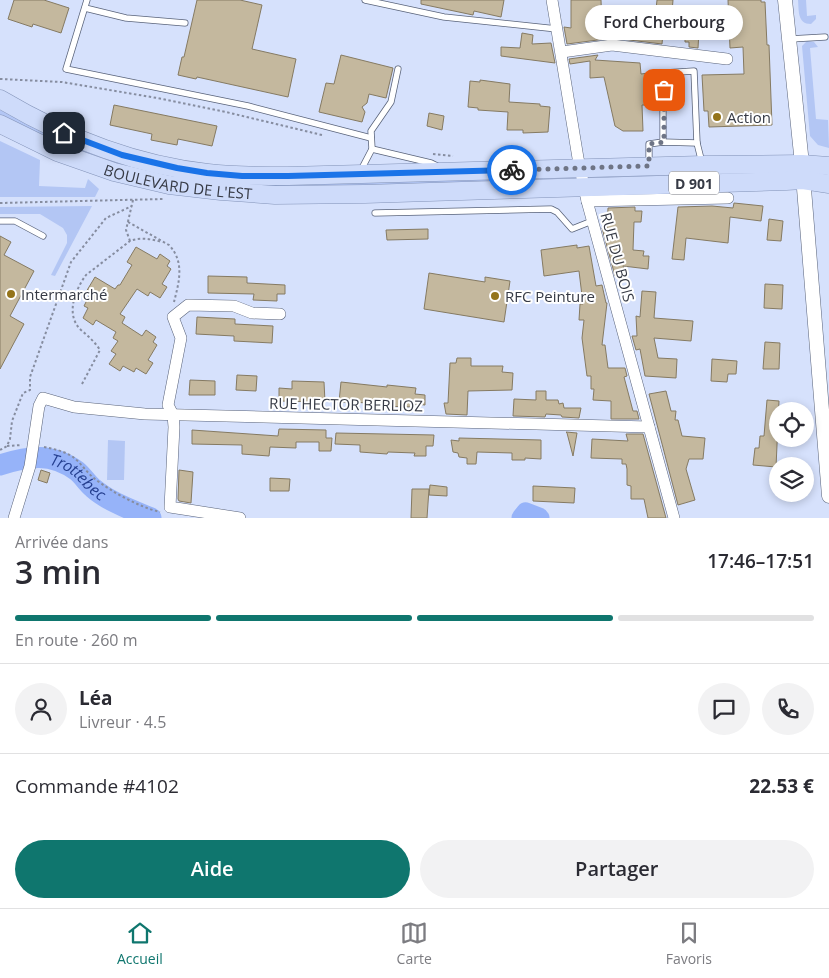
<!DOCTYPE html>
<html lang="fr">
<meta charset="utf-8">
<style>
:root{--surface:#fff;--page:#f2f2f3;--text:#2b2b33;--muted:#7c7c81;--line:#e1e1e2;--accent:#0f766e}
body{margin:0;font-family:"Open Sans",sans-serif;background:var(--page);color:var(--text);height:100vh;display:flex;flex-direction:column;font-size:19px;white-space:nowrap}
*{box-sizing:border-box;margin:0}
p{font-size:16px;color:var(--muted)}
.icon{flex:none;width:28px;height:28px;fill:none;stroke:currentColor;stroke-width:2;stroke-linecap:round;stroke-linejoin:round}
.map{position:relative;height:518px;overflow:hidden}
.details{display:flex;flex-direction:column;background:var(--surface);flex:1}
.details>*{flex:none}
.fabs{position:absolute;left:769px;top:402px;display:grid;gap:10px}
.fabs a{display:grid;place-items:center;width:45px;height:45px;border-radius:50%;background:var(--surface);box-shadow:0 2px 8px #0003;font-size:25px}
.pin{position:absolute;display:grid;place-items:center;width:42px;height:42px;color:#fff;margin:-21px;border-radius:10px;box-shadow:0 2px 8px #0006}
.courier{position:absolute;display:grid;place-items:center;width:50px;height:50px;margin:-25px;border:4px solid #1a73e8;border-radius:50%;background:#fff;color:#222;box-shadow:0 1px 6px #0007}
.bubble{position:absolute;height:35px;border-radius:18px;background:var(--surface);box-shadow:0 2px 8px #0003;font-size:16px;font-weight:600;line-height:35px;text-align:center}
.summary em{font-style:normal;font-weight:600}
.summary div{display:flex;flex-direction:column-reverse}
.summary{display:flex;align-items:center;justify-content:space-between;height:85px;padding:0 15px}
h1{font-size:32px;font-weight:600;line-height:38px}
.bar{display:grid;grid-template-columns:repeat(4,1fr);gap:8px 5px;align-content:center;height:60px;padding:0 15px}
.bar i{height:6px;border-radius:4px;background:var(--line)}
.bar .on{background:var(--accent)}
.bar p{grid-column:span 4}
.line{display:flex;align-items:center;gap:12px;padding:0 15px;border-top:1px solid var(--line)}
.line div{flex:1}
.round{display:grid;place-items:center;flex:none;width:52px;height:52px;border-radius:26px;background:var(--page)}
.primary-button{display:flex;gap:10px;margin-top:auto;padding:10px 15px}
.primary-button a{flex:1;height:58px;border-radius:30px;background:var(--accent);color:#fff;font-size:20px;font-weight:600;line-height:58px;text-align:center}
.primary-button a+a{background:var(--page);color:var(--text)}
.tab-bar{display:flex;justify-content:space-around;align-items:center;height:70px;border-top:1px solid var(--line);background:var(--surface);font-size:14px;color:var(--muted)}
.tab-bar a{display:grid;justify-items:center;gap:2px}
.tab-bar .on{color:var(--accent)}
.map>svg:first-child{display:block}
</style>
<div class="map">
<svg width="829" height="518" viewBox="0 0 829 518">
<rect width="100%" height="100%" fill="#d6e1fc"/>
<!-- green -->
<g fill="#b3c6f4">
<path d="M798,0h8l1,16 9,-1v4l-5,5c-14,0 -12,-14 -13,-24z"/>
<polygon points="807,41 814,42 818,47 810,48 816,119 828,120 829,148 818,145 810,136 802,46"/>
<polygon points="0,110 58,138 146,168 554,175 554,178 489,181 466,184 277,187 188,181 131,169 81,153 0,117"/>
<polygon points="0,141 40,160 39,186 85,188 88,179 99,189 95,197 0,197"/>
<polygon points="92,206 55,276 51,275 67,243 67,235 63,228 40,214 0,214 0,207"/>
<polygon points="108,440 125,441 124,480 107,480"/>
</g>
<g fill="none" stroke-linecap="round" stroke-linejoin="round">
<!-- river -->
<g stroke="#96b3f9" stroke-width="21">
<path id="s1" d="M0,465c28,-9 51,-13 77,6 6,5 10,12 16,17 16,14 39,22 58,30"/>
<polyline points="522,518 526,513 539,518"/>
</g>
</g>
<!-- building -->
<g fill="#c4b89e" stroke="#857a62">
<polygon points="14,0 44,0 69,8 61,33 33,24 32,27 8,19"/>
<polygon points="197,0 240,0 262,5 252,49 296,59 288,97 197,77 196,79 178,75 182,57 184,57"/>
<polygon points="421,0 504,0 501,17 474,11 473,15 421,4"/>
<polygon points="571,0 601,0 602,28 625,30 625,26 654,29 657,0 673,0 672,12 665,12 662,44 613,38 567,44 564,27 571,28"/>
<polygon points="728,0 761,0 761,2 765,2 767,45 769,45 772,125 709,127 708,111 704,111 702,75 744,74 743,47 730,48"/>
<polygon points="685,30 699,31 698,48 689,47 689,42 685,42"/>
<polygon points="522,33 533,35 532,44 551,43 555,63 501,56 501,47 520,48"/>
<polygon points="341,55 393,68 386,98 369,94 367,103 362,107 365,112 362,122 319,112 326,83 334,84"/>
<polygon points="598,55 595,60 640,63 641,74 649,73 650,105 642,105 643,131 623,131 615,126 604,77 590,78 590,61 570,64 569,59"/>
<polygon points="480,80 510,84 509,102 540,104 540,106 550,107 548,132 523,133 523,130 507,130 508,112 478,110 478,108 468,107 470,81 480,82"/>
<polygon points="114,105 217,126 212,146 178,139 177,145 151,140 152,134 110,125"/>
<polygon points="429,113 444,116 442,130 427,126"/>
<polygon points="734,203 763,206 761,221 730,217 728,243 686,238 684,260 672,259 678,207 712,206 733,208"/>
<polygon points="635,207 635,211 642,211 641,222 634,222 633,250 644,251 643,256 649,256 648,269 623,266 625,273 615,276 602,228 607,228 608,208"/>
<polygon points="769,219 783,221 781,241 767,240"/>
<polygon points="428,229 428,239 387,240 386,230"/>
<polygon points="0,236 11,242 4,255 34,271 10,316 24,324 0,369"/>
<polygon points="577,245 577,248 589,246 596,286 602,285 606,303 607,303 602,345 605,345 608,368 625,368 627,376 624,377 633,411 637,411 639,419 611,419 611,401 593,400 594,389 591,389 591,376 587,376 582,338 584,320 579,320 580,304 583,304 579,271 544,276 541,250"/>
<polygon points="136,247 157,259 160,254 170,261 167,266 171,269 162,284 167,287 160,298 150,292 148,296 137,289 120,314 125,317 122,323 142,336 146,330 156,337 153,342 157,345 148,360 153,363 146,374 136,368 134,372 123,366 120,371 109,364 116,354 111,351 118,341 113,338 116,332 96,320 93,325 83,318 88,308 84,306 90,294 86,292 95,277 115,289 118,285 120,285 132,265 127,262"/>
<polygon points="429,273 485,282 485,277 510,281 504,322 424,309"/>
<polygon points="208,276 247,277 247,283 285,285 285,294 277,294 277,301 253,300 254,294 208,293"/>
<polygon points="765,284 783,285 782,309 764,308"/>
<polygon points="642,291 656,292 654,318 693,321 691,341 654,338 658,358 677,359 676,378 645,376 640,349 636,350 632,336 637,336 636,316 640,317"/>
<polygon points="197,317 235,319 235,324 273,326 272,343 234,341 234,336 196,334"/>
<polygon points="765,342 780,343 779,369 763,369"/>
<polygon points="457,358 471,358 471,366 503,366 502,372 513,373 512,390 468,391 467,415 446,414 444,403 448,403 450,363 456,363"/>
<polygon points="712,359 737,361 736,374 728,374 727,382 711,381"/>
<polygon points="237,375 257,376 256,391 236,390"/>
<polygon points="190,380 215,381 215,395 189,395"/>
<polygon points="292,381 324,382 325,402 279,401 279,388 292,389"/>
<polygon points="341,382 387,387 387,385 416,388 415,394 425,395 425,405 415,404 414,407 374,406 374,403 339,402"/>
<polygon points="536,391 546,391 546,400 558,400 559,404 563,403 564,408 581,408 579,418 562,417 561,415 546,414 545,417 513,416 514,399 536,400"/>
<polygon points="666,391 671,411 676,411 675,420 678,420 682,436 705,438 703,459 689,459 686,469 695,500 678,505 649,394"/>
<polygon points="767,400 779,401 776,467 753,465 755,448 759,448 760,436 764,436"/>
<polygon points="279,429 326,430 326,438 332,438 331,451 319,451 319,442 296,442 296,448 270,447 269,456 242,454 242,445 192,444 192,430 278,436"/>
<polygon points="566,432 577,433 573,456 567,433"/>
<polygon points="336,433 434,435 433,446 426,446 426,456 414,456 415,453 388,452 387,454 360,452 360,445 335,444"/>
<polygon points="626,434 643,434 666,518 648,518 644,499 631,499 631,486 627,485 627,469 626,464 622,464 622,459 591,458 592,439 628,441"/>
<polygon points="459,438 541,440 541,459 525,458 525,460 512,460 512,453 477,452 476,464 467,464 467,458 459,457 458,453 453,452 451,440 459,441"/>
<polygon points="41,470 50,473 47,483 38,480"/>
<polygon points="179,470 193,472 191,503 179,501 178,499"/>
<polygon points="270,478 290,479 289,491 270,491"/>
<polygon points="430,485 447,487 447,496 429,495"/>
<polygon points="533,486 575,488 574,503 533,501"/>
<polygon points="412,489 429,489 427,518 411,518"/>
</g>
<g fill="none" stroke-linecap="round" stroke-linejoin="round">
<defs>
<g id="service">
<polyline points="87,0 66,69 248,106 371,138"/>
<polyline points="365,0 444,17 557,29"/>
<polyline points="85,8 126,18 185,23"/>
<polyline points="790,39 825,37"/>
<polyline points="663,142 663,73 694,71 697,143 702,163"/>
<polyline points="372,149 431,163 437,166"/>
<polyline points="649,165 649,144 663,142 697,143"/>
<polyline points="361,170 372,149 371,131 391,102 398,69"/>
<polyline points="375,213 551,209 557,212 572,229 592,221"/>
<polyline points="0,221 15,221 43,236"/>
</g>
<g id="minor">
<polyline points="552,0 578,158 587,201 674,518"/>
<polyline points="562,52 612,45 727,59"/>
<polyline points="587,201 728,198"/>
<polyline points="14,518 30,466 39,406 43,398 74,407 145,414 649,427"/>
<polyline points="240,518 170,507 174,427 173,415 168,405 181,338 173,317 188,305 234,306 252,313 280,314"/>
</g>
<polyline id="tertiary" points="785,0 802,164 829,496"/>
<g id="primary">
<path d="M0,99c64,38 134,66 208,74 27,3 54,3 80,3l415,-11 99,-1 27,2"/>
<path id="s2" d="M0,124l57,28 57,20 55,13 52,6 54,4 90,-1 421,-13 17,-1 26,4"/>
</g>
</defs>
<!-- service casing -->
<use href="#service" stroke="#59637a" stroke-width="7"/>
<!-- minor casing -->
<use href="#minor" stroke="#59637a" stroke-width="12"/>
<!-- tertiary casing -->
<use href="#tertiary" stroke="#59637a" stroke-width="15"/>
<!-- primary casing -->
<use href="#primary" stroke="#8393b8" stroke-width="19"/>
<!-- path -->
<g stroke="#868da0" stroke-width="2" stroke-dasharray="2.5 2.5" stroke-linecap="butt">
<polyline points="0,79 62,82 157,98 226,112 322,135"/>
<polyline points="433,154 453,156"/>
<polyline points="0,203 163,199"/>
<path d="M128,222l41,23c16,17 10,37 5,57"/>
<polyline points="130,241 126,230 133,200"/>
<path d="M82,384l18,-34c-5,-8 -12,-14 -19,-20 -16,-15 -6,-40 5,-55l44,-34c10,-4 21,-2 32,1"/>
<polyline points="7,446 22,445"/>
<path d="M44,447c10,2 20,4 29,10 8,6 14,16 22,22 17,13 44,28 65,33"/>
<polyline points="0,450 7,446 10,439 12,421 23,393 30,390 30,377 71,262 106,218 132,206"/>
</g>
<!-- service -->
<use href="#service" stroke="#fff" stroke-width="5.5"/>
<!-- minor -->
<use href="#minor" stroke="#fff" stroke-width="11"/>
<!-- tertiary -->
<use href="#tertiary" stroke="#fff" stroke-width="14"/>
<!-- primary -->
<use href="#primary" stroke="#cedbfa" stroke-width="18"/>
</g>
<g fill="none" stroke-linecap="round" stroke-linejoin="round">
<!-- done -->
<polyline stroke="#6e7485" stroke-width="5" stroke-dasharray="0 9" points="512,170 649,166 649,144 664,142 664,90"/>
<!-- route -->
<polyline stroke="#1a73e8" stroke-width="6" points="64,133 122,155 177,168 207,173 242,176 288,176 512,170"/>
</g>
<!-- markers -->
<g fill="#94741b" stroke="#fff" stroke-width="2">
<circle cx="717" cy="117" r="5"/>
<circle cx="11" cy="294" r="5"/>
<circle cx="495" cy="296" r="5"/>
</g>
<g text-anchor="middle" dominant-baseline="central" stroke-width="4" stroke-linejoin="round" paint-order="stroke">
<!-- shield labels -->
<rect fill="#fff" stroke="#72757d" stroke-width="1" x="669" y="171.5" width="50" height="23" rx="4"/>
<g font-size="14" font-weight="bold" fill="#363a45">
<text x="694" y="183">D 901</text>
</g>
<!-- poi labels -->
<g font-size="15" fill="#363a45" stroke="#fff" text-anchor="start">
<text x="727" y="117">Action</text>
<text x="21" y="294">Intermarché</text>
<text x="505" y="296">RFC Peinture</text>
</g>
<!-- street labels -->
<g font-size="15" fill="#363a45" stroke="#fff">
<text stroke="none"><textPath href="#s2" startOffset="189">BOULEVARD DE L'EST</textPath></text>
<text transform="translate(618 257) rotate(75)">RUE DU BOIS</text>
<text transform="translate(346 404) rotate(1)">RUE HECTOR BERLIOZ</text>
</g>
<!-- water labels -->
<g font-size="16" font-style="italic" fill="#253f8f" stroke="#fff">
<text stroke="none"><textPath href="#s1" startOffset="85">Trottebec</textPath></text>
</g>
</g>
</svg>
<div class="fabs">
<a><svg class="icon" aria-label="locate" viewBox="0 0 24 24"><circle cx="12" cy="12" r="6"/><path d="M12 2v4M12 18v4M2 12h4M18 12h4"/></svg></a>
<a><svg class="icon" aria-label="layers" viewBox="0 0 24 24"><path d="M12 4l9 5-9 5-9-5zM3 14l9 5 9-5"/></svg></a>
</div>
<div class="pin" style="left:664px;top:90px;background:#ea580c"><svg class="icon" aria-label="bag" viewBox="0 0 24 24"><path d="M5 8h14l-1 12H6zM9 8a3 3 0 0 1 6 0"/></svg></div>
<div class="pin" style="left:64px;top:133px;background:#1f2937"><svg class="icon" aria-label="home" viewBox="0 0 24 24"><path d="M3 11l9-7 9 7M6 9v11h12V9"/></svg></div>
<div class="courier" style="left:512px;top:170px"><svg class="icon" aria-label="bike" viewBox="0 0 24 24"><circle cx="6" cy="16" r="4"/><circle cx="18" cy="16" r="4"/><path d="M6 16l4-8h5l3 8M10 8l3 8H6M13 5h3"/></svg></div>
<div class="bubble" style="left:585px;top:5px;width:158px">Ford Cherbourg</div>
</div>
<section class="details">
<div class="summary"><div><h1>3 min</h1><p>Arrivée dans</p></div><em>17:46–17:51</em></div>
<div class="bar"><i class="on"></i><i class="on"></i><i class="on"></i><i></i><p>En route · 260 m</p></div>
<div class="line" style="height:90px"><a class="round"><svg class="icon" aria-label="person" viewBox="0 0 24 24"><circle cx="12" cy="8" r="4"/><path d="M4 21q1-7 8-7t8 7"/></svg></a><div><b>Léa</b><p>Livreur · 4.5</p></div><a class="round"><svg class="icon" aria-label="chat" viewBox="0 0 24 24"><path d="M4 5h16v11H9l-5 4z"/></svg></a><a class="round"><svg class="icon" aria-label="phone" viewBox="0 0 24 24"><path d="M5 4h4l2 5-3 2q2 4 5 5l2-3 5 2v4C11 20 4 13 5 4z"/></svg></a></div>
<div class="line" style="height:65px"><div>Commande #4102</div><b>22.53 €</b></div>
<div class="primary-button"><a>Aide</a><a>Partager</a></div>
</section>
<nav class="tab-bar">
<a class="on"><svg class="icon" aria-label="home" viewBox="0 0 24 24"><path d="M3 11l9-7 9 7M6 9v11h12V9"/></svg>Accueil</a>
<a><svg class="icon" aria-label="map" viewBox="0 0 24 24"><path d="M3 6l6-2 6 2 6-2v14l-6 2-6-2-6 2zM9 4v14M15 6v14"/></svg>Carte</a>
<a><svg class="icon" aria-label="saved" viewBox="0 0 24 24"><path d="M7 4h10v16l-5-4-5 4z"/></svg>Favoris</a>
</nav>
